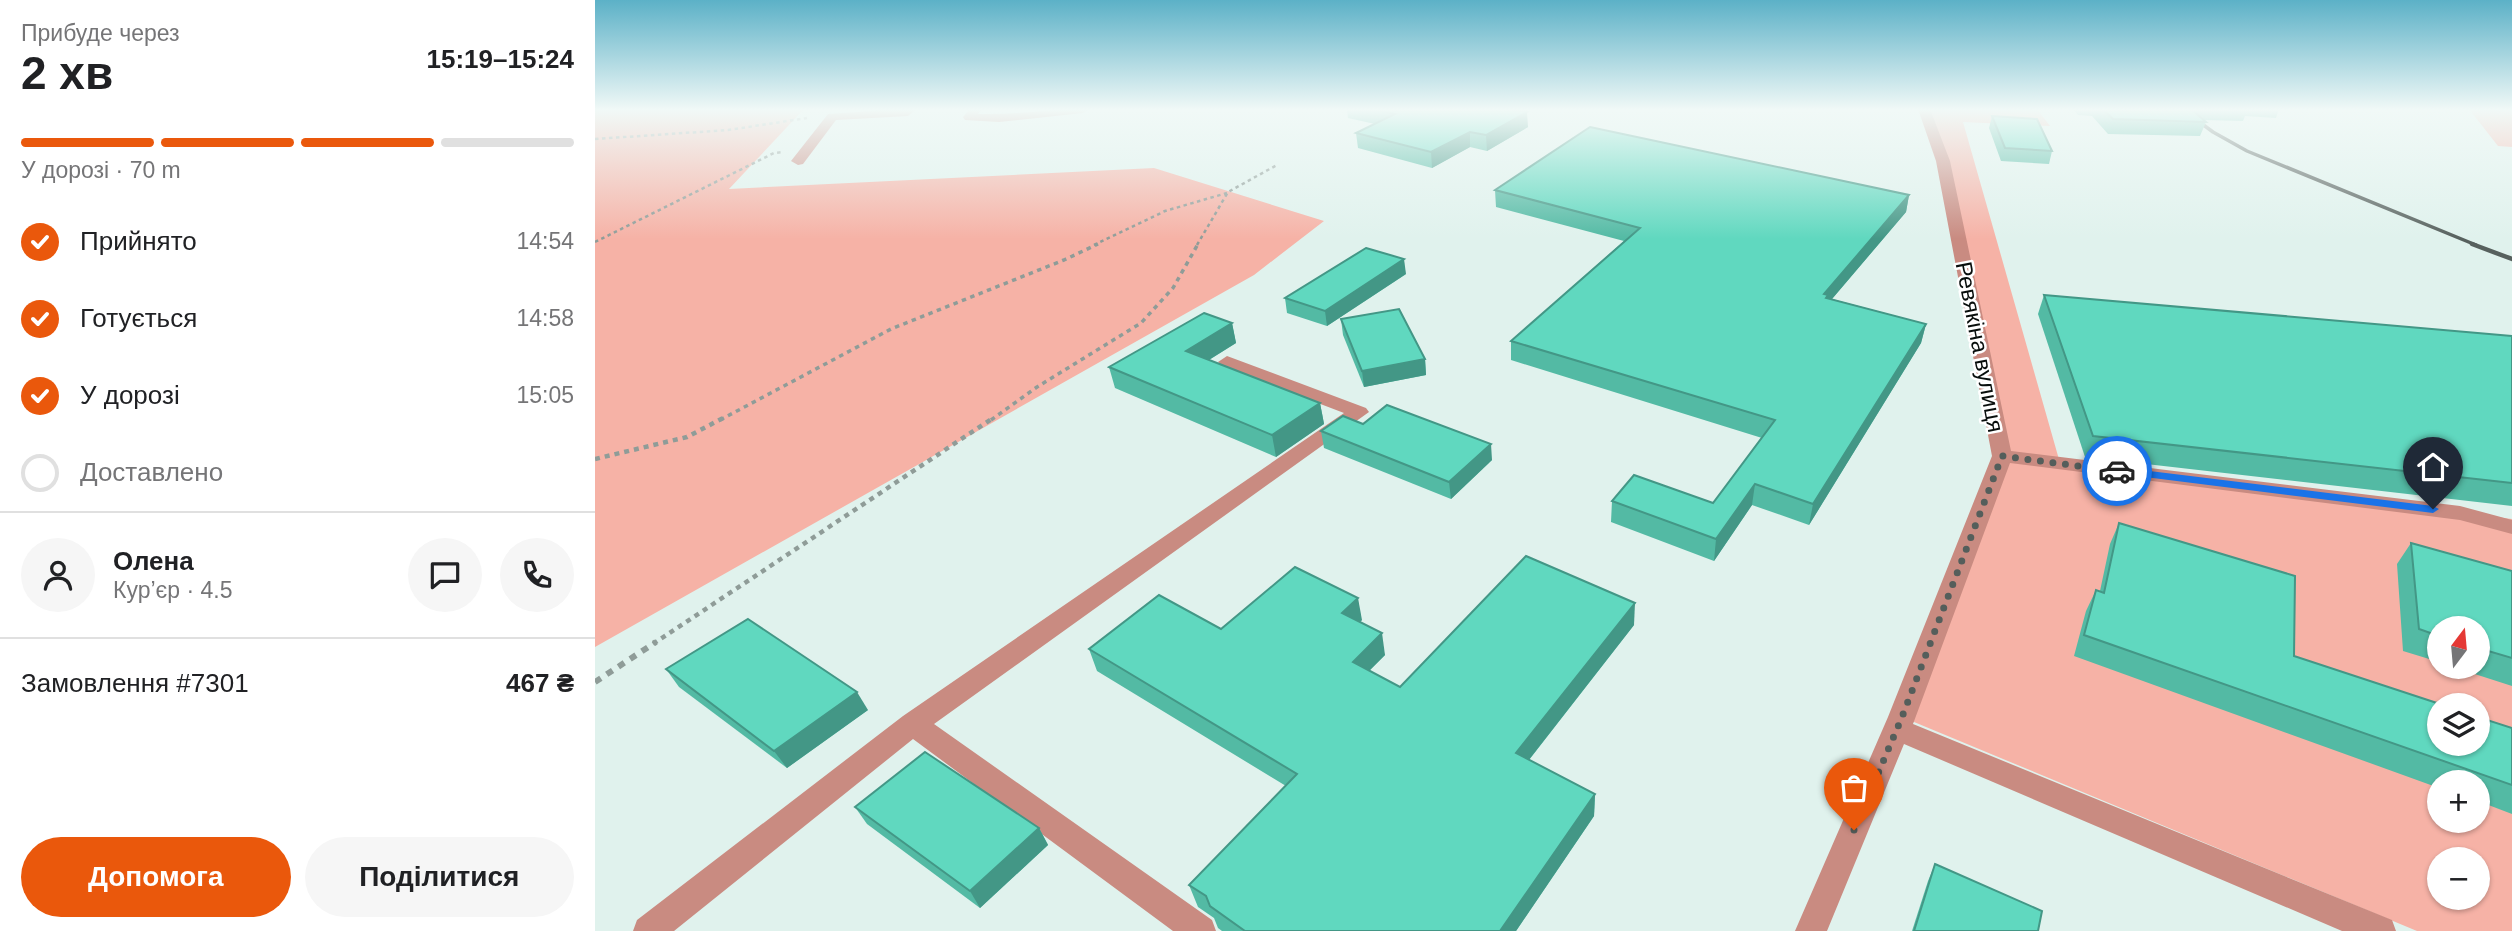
<!DOCTYPE html>
<html lang="uk">
<meta charset="utf-8">
<style>
:root{--surface:#fff;--page:#f6f6f6;--text:#202124;--muted:#757577;--line:#e0e0e0;--accent:#ea580c}
body{margin:0;font-family:Helvetica,sans-serif;background:var(--page);color:var(--text);height:100vh;display:flex;flex-direction:column;font-size:26px;white-space:nowrap}
*{box-sizing:border-box;margin:0}
p{font-size:23px;color:var(--muted)}
.icon{flex:none;width:38px;height:38px;fill:none;stroke:currentColor;stroke-width:2;stroke-linecap:round;stroke-linejoin:round}
.map{position:relative;flex:1;overflow:hidden}
.sheet{display:flex;flex-direction:column;background:var(--surface);width:595px}
.sheet>*{flex:none}
.needle{width:46px;rotate:16deg}
.buttons{position:absolute;left:1832px;top:616px;display:grid;gap:14px}
.buttons a{display:grid;place-items:center;width:63px;height:63px;border-radius:50%;background:var(--surface);box-shadow:0 2px 5px #0004;font-size:35px}
.pin{position:absolute;display:grid;place-items:center;width:60px;height:60px;color:#fff;margin:-72px -30px;border-radius:50% 50% 50% 0;rotate:-45deg;box-shadow:0 0 7px #0007}
.pin .icon{rotate:45deg}
.courier{position:absolute;display:grid;place-items:center;width:70px;height:70px;margin:-35px;border:5px solid #1a73e8;border-radius:50%;background:#fff;color:#222;box-shadow:0 2px 9px #0007}
.head em{font-style:normal;font-weight:600}
.head div{display:flex;flex-direction:column-reverse}
.head{display:flex;align-items:center;justify-content:space-between;height:119px;padding:0 21px}
h1{font-size:46px;font-weight:600;line-height:52px}
.bar{display:grid;grid-template-columns:repeat(4,1fr);gap:10px 7px;align-content:center;height:84px;padding:0 21px}
.bar i{height:9px;border-radius:5px;background:var(--line)}
.bar .current{background:var(--accent)}
.bar p{grid-column:span 4}
.line{display:flex;align-items:center;gap:18px;padding:0 21px;border-top:2px solid var(--line)}
.line div{flex:1}
.round{display:grid;place-items:center;flex:none;width:74px;height:74px;border-radius:37px;background:var(--page)}
ol{padding:0 21px;list-style:none}
li{display:flex;align-items:center;gap:21px;height:77px}
li p{margin-inline-start:auto}
li .icon{padding:7px;border-radius:50%;background:var(--accent);color:#fff;stroke-width:4}
li:last-child{color:var(--muted)}
li i{width:38px;height:38px;border:4px solid var(--line);border-radius:50%}
.primary-button{display:flex;gap:14px;margin-top:auto;padding:14px 21px}
.primary-button a{flex:1;height:80px;border-radius:42px;background:var(--accent);color:#fff;font-size:28px;font-weight:600;line-height:80px;text-align:center}
.primary-button a+a{background:var(--page);color:var(--text)}
main{display:flex;flex:1;min-height:0}
.map>svg:first-child{display:block}
</style>
<main>
<section class="sheet">
<div class="head"><div><h1>2 хв</h1><p>Прибуде через</p></div><em>15:19–15:24</em></div>
<div class="bar"><i class="current"></i><i class="current"></i><i class="current"></i><i></i><p>У дорозі · 70 m</p></div>
<ol>
<li><svg class="icon" aria-label="check" viewBox="0 0 24 24"><path d="M5 12l5 5 9-10"/></svg>Прийнято<p>14:54</p></li>
<li><svg class="icon" aria-label="check" viewBox="0 0 24 24"><path d="M5 12l5 5 9-10"/></svg>Готується<p>14:58</p></li>
<li><svg class="icon" aria-label="check" viewBox="0 0 24 24"><path d="M5 12l5 5 9-10"/></svg>У дорозі<p>15:05</p></li>
<li><i></i>Доставлено</li>
</ol>
<div class="line" style="height:126px"><a class="round"><svg class="icon" aria-label="person" viewBox="0 0 24 24"><circle cx="12" cy="8" r="4"/><path d="M4 21q1-7 8-7t8 7"/></svg></a><div><b>Олена</b><p>Кур’єр · 4.5</p></div><a class="round"><svg class="icon" aria-label="chat" viewBox="0 0 24 24"><path d="M4 5h16v11H9l-5 4z"/></svg></a><a class="round"><svg class="icon" aria-label="phone" viewBox="0 0 24 24"><path d="M5 4h4l2 5-3 2q2 4 5 5l2-3 5 2v4C11 20 4 13 5 4z"/></svg></a></div>
<div class="line" style="height:91px"><div>Замовлення #7301</div><b>467 ₴</b></div>
<div class="primary-button"><a>Допомога</a><a>Поділитися</a></div>
</section>
<div class="map">
<svg width="1917" height="931" viewBox="0 0 1917 931">
<rect width="100%" height="100%" fill="#e0f2ed"/>
<!-- green -->
<g fill="#f6b2a6" fill-rule="evenodd">
<polygon points="0,109 209,109 134,189 559,168 729,221 659,275 0,647"/>
<path d="M1329,109h113l13,17 -87,-4 97,341 452,56v412h-95l-515,-214 100,-261 -59,-294zM1844,628h39v39h-39zM1844,705h39v39h-39zM1844,782h39v39h-39zM1844,859h39v39h-39z"/>
<polygon points="1874,109 1917,109 1917,147 1903,146"/>
</g>
<g fill="none" stroke-linecap="round" stroke-linejoin="round">
<!-- path-far3 -->
<g stroke="#8f9c98" stroke-width="2.5" stroke-dasharray="3.5 3.5" stroke-linecap="butt">
<polyline points="0,139 133,130 212,118"/>
<polyline points="0,242 179,153 188,152"/>
<polyline points="499,245 570,211 632,193"/>
<polyline points="602,245 633,192 682,165"/>
</g>
<!-- path-far2 -->
<g stroke="#8f9c98" stroke-width="3.5" stroke-dasharray="4.5 4.5" stroke-linecap="butt">
<polyline points="125,420 296,329 469,260 503,244"/>
<polyline points="396,420 442,387 546,323 578,288 603,244"/>
</g>
<!-- path-far1 -->
<g stroke="#8f9c98" stroke-width="4.5" stroke-dasharray="5 5" stroke-linecap="butt">
<polyline points="0,459 92,437 128,418"/>
<polyline points="58,644 398,418"/>
</g>
<!-- path -->
<polyline stroke="#8f9c98" stroke-width="6" stroke-dasharray="7 7" stroke-linecap="butt" points="0,682 61,642"/>
<!-- minor -->
<g fill="#c98b81" fill-rule="evenodd">
<polygon points="305,109 321,109 313,116 241,120 208,164 203,165 196,161 233,114"/>
<path d="M375,109h12l-4,5c37,1 74,-5 111,-5l-6,4 -84,9 -34,-2 -2,-3z"/>
<polygon points="1323,109 1335,109 1355,161 1416,451 1865,506 1917,520 1917,534 1865,520 1415,463 1318,724 1797,920 1801,931 1747,931 1309,744 1232,931 1200,931 1293,717 1397,456 1341,161"/>
<polygon points="632,356 771,408 774,412 339,724 617,920 621,931 578,931 318,739 79,931 38,931 42,920 308,716 749,413 626,366 623,362"/>
</g>
<!-- rail-far1 -->
<polyline stroke="#57615e" stroke-width="3.5" points="1587,109 1618,132 1652,151 1881,245"/>
<!-- rail -->
<polyline stroke="#57615e" stroke-width="4.5" points="1877,244 1917,259"/>
</g>
<!-- wall -->
<g fill="#53baa4">
<polygon points="752,109 918,109 933,127 892,151 875,147 837,168 763,148 761,133 780,124 753,118"/>
<polygon points="1478,109 1684,109 1681,118 1650,116 1648,121 1608,120 1611,122 1605,136 1513,134 1497,116 1483,115"/>
<polygon points="1397,116 1457,151 1454,164 1406,161 1394,128"/>
<polygon points="900,190 1314,195 1311,212 1237,299 1331,324 1326,343 1214,525 1157,505 1119,561 1016,522 1017,501 1118,503 1167,438 916,360 916,341 1029,241 901,207"/>
<polygon points="811,274 732,326 692,313 690,298"/>
<polygon points="1449,295 1917,336 1917,506 1490,457 1443,314"/>
<polygon points="746,319 830,359 831,375 769,387 748,335"/>
<polygon points="637,323 641,343 614,360 725,403 729,424 681,457 520,388 514,367"/>
<polygon points="768,424 897,460 856,499 729,448 726,431"/>
<polygon points="1524,523 1699,656 1917,728 1917,814 1883,801 1883,782 1844,782 1844,788 1479,656 1491,611 1501,590 1505,591 1515,544"/>
<polygon points="1816,543 1917,571 1917,686 1858,667 1883,667 1883,628 1844,628 1844,662 1808,651 1802,564"/>
<polygon points="767,620 765,622 790,655 774,671 805,687 1039,625 934,760 1000,794 999,816 921,931 627,931 623,928 619,918 603,907 594,885 691,786 502,671 494,649"/>
<polygon points="71,669 273,710 192,768 84,687"/>
<polygon points="260,807 444,828 453,845 385,908 272,824"/>
<polygon points="1340,864 1443,931 1317,931 1333,881"/>
</g>
<!-- shaded-wall -->
<g fill="#439786">
<polygon points="932,112 933,127 892,151 891,135"/>
<polygon points="875,132 875,147 837,168 836,152"/>
<polygon points="1314,195 1311,212 1231,306 1229,294"/>
<polygon points="809,259 811,274 732,326 730,311"/>
<polygon points="637,323 641,343 596,371 591,351"/>
<polygon points="1331,324 1326,343 1214,525 1218,504"/>
<polygon points="830,359 831,375 769,387 767,371"/>
<polygon points="725,403 729,424 681,457 677,435"/>
<polygon points="896,444 897,460 856,499 854,482"/>
<polygon points="1160,484 1157,505 1119,561 1121,539"/>
<polygon points="763,598 767,620 751,635 747,613"/>
<polygon points="1040,603 1039,625 922,775 921,753"/>
<polygon points="787,633 790,655 761,684 758,662"/>
<polygon points="262,692 273,710 192,768 179,751"/>
<polygon points="1000,794 999,816 921,931 905,931"/>
<polygon points="444,828 453,845 385,908 375,891"/>
</g>
<!-- building -->
<g fill="#60d8bf" stroke="#439786" stroke-width="2">
<polygon points="776,109 918,109 932,112 891,135 875,132 836,152 761,133 800,114"/>
<polygon points="1508,109 1596,109 1611,122 1518,119"/>
<polygon points="1397,116 1442,119 1457,151 1410,148"/>
<polygon points="995,127 1314,195 1229,294 1233,295 1231,298 1331,324 1218,504 1160,484 1121,539 1017,501 1039,475 1118,503 1180,420 916,341 1045,228 900,190"/>
<polygon points="771,248 809,259 730,311 690,298"/>
<polygon points="1449,295 1917,336 1917,483 1498,436"/>
<polygon points="804,309 830,359 767,371 746,319"/>
<polygon points="609,313 637,323 591,351 725,403 677,435 514,367"/>
<polygon points="792,405 896,444 854,482 726,431 748,416 768,424"/>
<polygon points="1524,523 1700,576 1699,656 1848,705 1844,705 1844,744 1883,744 1883,717 1917,728 1917,785 1489,635 1501,590 1509,593"/>
<polygon points="1816,543 1917,571 1917,658 1883,648 1883,628 1844,628 1844,636 1824,629"/>
<polygon points="931,556 1040,603 921,753 1000,794 905,931 650,931 615,906 611,896 594,885 702,774 494,649 564,595 626,629 700,567 763,598 747,613 787,633 758,662 805,687"/>
<polygon points="153,619 262,692 179,751 71,669"/>
<polygon points="330,752 444,828 375,891 260,807"/>
<polygon points="1340,864 1447,911 1443,931 1319,931"/>
</g>
<!-- sky -->
<linearGradient id="sky" x2="0" y2="1"><stop stop-color="#5cb1c7"/><stop offset="0.46" stop-color="#f1f9f7"/><stop offset="1" stop-color="#f1f9f7" stop-opacity="0"/></linearGradient>
<rect width="1917" height="239" fill="url(#sky)"/>
<!-- route -->
<polygon fill="#1a73e8" points="1522,467 1838,506 1844,509 1838,513 1518,473 1516,471"/>
<g fill="none" stroke-linecap="round" stroke-linejoin="round">
<!-- done -->
<polyline stroke="#545e5b" stroke-width="7" stroke-dasharray="0 12.6" points="1259,830 1307,717 1407,456 1522,471"/>
</g>
<g text-anchor="middle" dominant-baseline="central" stroke-width="5" stroke-linejoin="round" paint-order="stroke">
<!-- street labels -->
<g font-size="23" fill="#080e0c" stroke="#fff">
<text transform="translate(1385 347) rotate(79)">Ревякіна вулиця</text>
</g>
</g>
</svg>
<div class="buttons">
<a><svg class="needle" viewBox="-14 -14 28 28"><path d="M0-13l5 13h-10z" fill="#e53935"/><path d="M0 13l5-13h-10z" fill="#757577"/></svg></a>
<a><svg class="icon" aria-label="layers" viewBox="0 0 24 24"><path d="M12 4l9 5-9 5-9-5zM3 14l9 5 9-5"/></svg></a>
<a>+</a>
<a>−</a>
</div>
<div class="pin" style="left:1259px;top:830px;background:#ea580c"><svg class="icon" aria-label="bag" viewBox="0 0 24 24"><path d="M5 8h14l-1 12H6zM9 8a3 3 0 0 1 6 0"/></svg></div>
<div class="pin" style="left:1838px;top:509px;background:#1f2937"><svg class="icon" aria-label="home" viewBox="0 0 24 24"><path d="M3 11l9-7 9 7M6 9v11h12V9"/></svg></div>
<div class="courier" style="left:1522px;top:471px"><svg class="icon" aria-label="car" viewBox="0 0 24 24"><path d="M5 17H2v-5l4-1 3-4h7l3 4 3 1v5h-3M9 17h6M6 11h13"/><circle cx="7" cy="17" r="2"/><circle cx="17" cy="17" r="2"/></svg></div>
</div>
</main>
